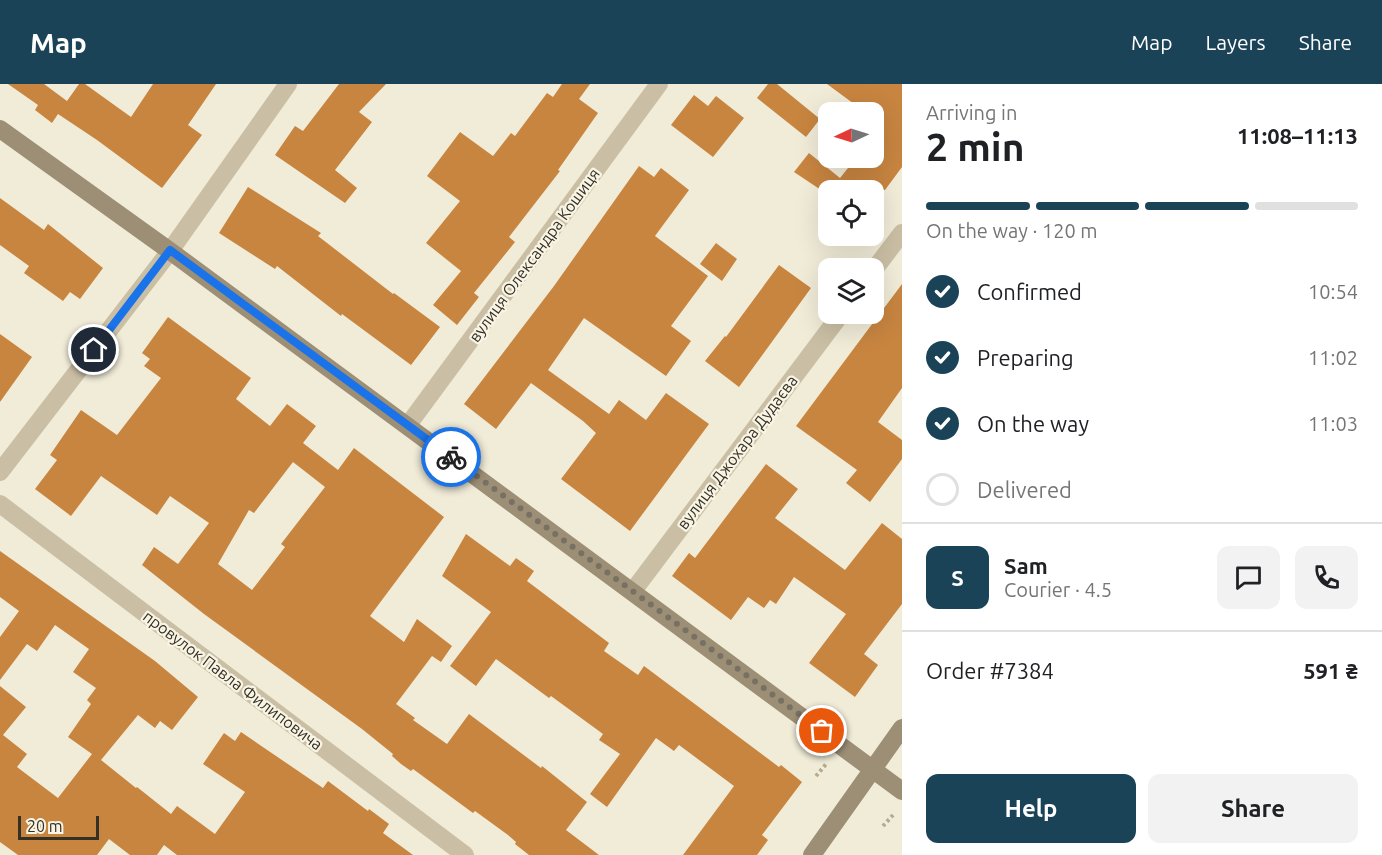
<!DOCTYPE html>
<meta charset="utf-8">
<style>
:root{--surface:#fff;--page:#f2f2f2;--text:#202124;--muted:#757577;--line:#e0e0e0;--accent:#1b4357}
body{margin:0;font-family:Ubuntu,sans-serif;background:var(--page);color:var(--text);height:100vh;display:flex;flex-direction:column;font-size:22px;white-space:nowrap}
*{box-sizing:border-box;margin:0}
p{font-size:20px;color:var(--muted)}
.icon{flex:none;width:33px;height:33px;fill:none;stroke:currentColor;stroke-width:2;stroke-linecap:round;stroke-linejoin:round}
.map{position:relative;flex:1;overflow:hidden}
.sheet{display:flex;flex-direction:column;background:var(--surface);width:480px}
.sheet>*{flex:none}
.needle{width:39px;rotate:266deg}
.tools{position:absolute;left:818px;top:18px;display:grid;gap:12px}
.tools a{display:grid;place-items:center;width:66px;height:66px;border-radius:12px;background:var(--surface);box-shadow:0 6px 24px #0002;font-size:30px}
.scale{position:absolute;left:18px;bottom:15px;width:81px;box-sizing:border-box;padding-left:6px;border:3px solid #352f26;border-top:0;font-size:16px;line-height:21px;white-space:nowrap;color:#352f26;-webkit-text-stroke:4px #f9f5e5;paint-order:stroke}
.pin{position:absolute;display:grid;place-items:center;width:51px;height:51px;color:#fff;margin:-26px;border:3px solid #fff;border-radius:50%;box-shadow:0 2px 6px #0007}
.courier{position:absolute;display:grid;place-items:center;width:60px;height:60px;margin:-30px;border:4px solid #1a73e8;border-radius:50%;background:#fff;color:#222;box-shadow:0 2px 8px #0007}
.headline em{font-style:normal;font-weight:700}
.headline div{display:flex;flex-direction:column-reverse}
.headline{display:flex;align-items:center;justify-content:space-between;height:102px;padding:0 24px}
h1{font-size:39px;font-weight:700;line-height:45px}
.bar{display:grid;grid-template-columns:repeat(4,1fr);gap:9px 6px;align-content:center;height:72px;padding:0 24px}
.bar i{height:8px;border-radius:4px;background:var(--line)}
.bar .selected{background:var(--accent)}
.bar p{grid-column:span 4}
.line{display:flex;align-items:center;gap:15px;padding:0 24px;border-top:2px solid var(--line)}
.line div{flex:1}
.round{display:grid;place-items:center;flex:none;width:63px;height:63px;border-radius:12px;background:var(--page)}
ol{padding:0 24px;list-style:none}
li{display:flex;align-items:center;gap:18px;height:66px}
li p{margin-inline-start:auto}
li .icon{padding:6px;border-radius:50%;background:var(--accent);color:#fff;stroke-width:4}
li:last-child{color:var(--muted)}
li i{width:33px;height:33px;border:3px solid var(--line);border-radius:50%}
.action{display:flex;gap:12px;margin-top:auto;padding:12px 24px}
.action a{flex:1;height:69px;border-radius:12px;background:var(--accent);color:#fff;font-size:24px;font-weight:700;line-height:69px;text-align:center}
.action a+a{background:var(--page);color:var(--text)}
header{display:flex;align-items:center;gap:36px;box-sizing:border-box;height:84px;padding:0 30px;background:var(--accent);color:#fff}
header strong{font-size:28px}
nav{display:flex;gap:33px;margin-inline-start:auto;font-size:21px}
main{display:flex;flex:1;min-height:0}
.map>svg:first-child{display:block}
</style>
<header>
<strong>Map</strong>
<nav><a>Map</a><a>Layers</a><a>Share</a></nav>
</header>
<main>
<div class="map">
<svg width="902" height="771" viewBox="0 0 902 771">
<rect width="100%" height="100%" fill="#f1ecd8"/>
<!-- building -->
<g fill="#c88540" fill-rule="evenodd">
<polygon points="8,0 44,0 67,17 79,0 85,0 131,33 153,0 216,0 188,41 202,51 162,104 97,56 58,30 52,39 35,26 38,21"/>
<polygon points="339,0 386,0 359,28 372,38 335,86 357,104 345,119 275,71 295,42 303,47"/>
<polygon points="562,0 590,0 579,15 598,29 558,86 560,87 509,153 515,158 474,209 479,213 457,241 433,221 461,187 426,159 460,117 427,92 460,48 493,72 511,49 515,52 547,9 553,13"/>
<polygon points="768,0 777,0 820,35 806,53 757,14"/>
<polygon points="827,0 902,0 902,83 885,106 821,106 794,88 809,69 840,94 856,74 873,74 873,28 865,28"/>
<polygon points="694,11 708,22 716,12 744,34 713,73 671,41"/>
<polygon points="639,82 654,93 661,84 689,106 655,152 708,192 671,242 691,257 666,292 584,234 548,286 609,330 619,316 646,336 666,309 709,340 630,447 561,395 596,349 583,337 531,299 496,345 464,320 554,202"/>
<polygon points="248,103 321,149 318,152 393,210 394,209 440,243 411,281 342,230 341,232 277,182 275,185 219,149"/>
<polygon points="0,114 44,146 48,140 103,184 80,215 70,208 63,217 24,189 29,182 0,161"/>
<polygon points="716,159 737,175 722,197 700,180"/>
<polygon points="779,181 811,204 739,303 705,277 725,252 726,253"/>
<polygon points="902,200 902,304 878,338 902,356 902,375 870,418 846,399 857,386 796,342"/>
<path d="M168,233l83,61 -15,21 34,27 17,-22 29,22 -13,17 35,27 16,-22 90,69 -74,99 34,26 13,-23 35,27 -11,16 -9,-6 -36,48 19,14 -2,2 34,24 22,-30 72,54 1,-2 45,36 -21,28 33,25h-70l-14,-11 1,-2 -8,-7 -33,-24 -2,2 -60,-44 -2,2 -10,-7 -9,-8 1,-2 -31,-25 -158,-115 -62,-49 12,-18 24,17 31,-41 -39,-27 -13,19 -56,-39 -30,40 -36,-27 22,-29 -7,-5 31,-45 36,25 44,-57 -17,-12 6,-7 -8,-6zM293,378l32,25 -44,57 4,3 -33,43 -34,-26 31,-54 5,3z"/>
<polygon points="0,250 32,273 0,318"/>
<polygon points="766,380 798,405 775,434 845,486 882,439 902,455 902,520 864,570 878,581 855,613 809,579 846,530 794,493 776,520 770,516 764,524 748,513 731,536 672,492 689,469 695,474"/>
<polygon points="466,450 510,482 516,474 534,487 527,497 609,559 604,567 638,591 644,582 779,683 781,681 802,698 762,751 768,756 757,771 683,771 734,702 679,661 674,667 656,654 607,723 590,710 620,670 599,656 603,650 551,612 549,614 496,575 476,602 450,582 491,528 442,492"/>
<polygon points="0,467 155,577 198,613 172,646 160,637 155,644 138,631 101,676 136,704 137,703 171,730 177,722 215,750 245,708 203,680 224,649 235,657 241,648 323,704 328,697 368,727 369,725 389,740 383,749 413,771 177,771 164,761 157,771 130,771 109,755 97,771 18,771 0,758 0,602 26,623 3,651 27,670 17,683 58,714 92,670 68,653 91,620 87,616 96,604 73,588 89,565 55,541 37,567 27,560 0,596 0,553 19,527 0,513"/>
</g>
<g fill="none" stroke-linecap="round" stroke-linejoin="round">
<!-- path -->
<g stroke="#b5aa8f" stroke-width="4" stroke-dasharray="3 3" stroke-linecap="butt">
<polyline points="816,692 827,679"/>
<polyline points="883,742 893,731"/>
</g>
<!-- street -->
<g stroke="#cabfa4" stroke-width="18">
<polyline points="873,187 902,149"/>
<polyline points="408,341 659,0"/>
<polyline points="0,388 170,167 288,0"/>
<polyline points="0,420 465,771"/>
<polyline points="633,507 841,230"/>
</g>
<!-- secondary -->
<g stroke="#9d8e76" stroke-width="18">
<polyline points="0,45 170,167 902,707"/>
<polyline points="812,771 902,644"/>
</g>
</g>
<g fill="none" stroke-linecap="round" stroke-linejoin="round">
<!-- done -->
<polyline stroke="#777164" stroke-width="6" stroke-dasharray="0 10.8" points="451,373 822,647"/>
<!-- route -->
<polyline stroke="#1a73e8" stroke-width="8" points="94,266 170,166 451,373"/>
</g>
<g text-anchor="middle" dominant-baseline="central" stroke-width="4.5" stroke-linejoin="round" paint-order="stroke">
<!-- street labels -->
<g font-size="16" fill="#352f26" stroke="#f9f5e5">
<text transform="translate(534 171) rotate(-54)">вулиця Олександра Кошиця</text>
<text transform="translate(737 368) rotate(-53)">вулиця Джохара Дудаєва</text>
<text transform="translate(233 596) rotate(37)">провулок Павла Филиповича</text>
</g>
</g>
</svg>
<div class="tools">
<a><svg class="needle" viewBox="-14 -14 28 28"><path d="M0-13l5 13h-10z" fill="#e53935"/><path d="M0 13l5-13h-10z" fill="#757577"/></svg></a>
<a><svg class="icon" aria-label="locate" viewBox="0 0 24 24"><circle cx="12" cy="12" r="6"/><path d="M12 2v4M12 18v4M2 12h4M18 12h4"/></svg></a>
<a><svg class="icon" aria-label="layers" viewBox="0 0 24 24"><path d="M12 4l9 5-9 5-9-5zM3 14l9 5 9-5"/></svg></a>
</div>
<div class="scale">20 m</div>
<div class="pin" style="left:822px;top:647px;background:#ea580c"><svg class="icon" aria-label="bag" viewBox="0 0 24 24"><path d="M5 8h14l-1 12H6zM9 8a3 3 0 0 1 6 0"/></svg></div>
<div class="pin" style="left:94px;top:266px;background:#1f2937"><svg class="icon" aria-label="home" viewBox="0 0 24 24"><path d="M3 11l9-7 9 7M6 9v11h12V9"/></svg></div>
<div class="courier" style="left:451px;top:373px"><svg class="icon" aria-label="bike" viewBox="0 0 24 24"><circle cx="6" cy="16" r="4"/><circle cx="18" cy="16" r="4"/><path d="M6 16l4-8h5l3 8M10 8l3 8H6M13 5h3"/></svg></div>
</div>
<section class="sheet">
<div class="headline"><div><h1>2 min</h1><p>Arriving in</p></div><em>11:08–11:13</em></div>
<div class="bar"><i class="selected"></i><i class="selected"></i><i class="selected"></i><i></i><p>On the way · 120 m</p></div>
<ol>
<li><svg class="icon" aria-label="check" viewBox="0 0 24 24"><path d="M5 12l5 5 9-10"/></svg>Confirmed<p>10:54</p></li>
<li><svg class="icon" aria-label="check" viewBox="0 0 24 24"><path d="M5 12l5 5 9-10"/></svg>Preparing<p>11:02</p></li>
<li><svg class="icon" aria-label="check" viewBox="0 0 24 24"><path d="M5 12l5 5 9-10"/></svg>On the way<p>11:03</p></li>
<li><i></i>Delivered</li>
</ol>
<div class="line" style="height:108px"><b class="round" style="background:var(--accent);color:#fff">S</b><div><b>Sam</b><p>Courier · 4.5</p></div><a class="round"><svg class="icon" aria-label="chat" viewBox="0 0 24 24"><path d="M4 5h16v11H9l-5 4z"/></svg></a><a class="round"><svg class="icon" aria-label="phone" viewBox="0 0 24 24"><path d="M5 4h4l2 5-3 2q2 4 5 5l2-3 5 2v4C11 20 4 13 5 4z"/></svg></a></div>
<div class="line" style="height:78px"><div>Order #7384</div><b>591 ₴</b></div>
<div class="action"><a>Help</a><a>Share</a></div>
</section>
</main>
